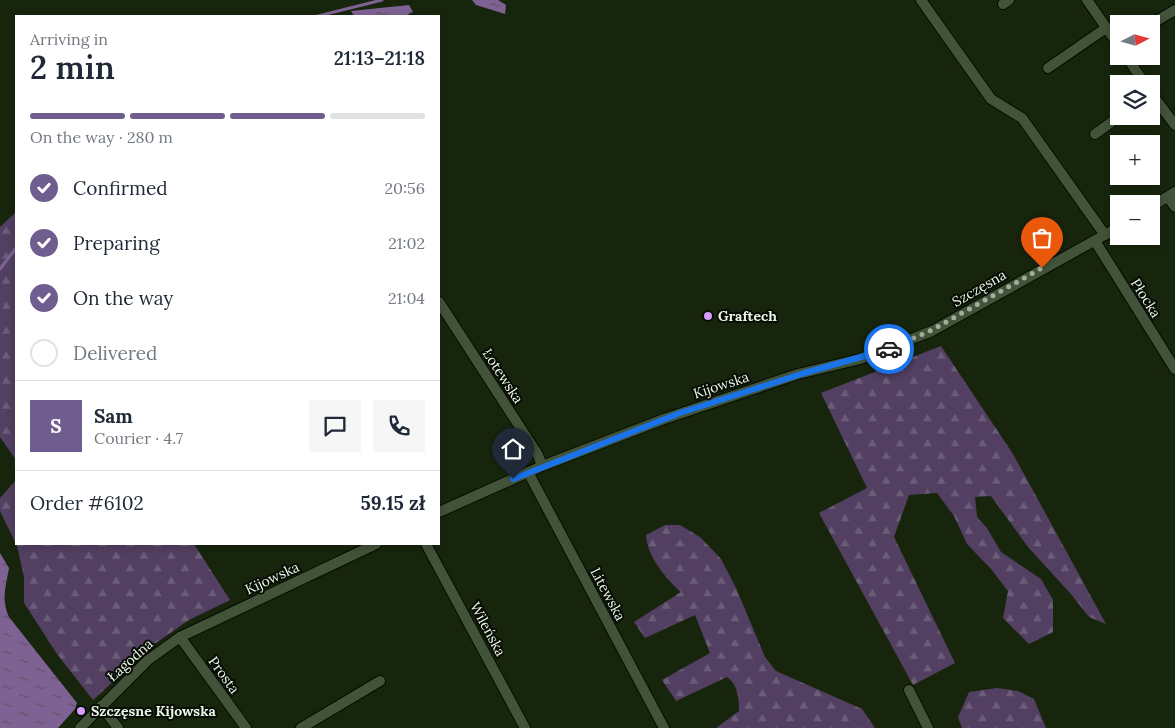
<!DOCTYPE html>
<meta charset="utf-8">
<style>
:root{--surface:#fff;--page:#f6f6f7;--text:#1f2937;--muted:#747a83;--line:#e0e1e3;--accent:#705d90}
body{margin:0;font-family:Lora,serif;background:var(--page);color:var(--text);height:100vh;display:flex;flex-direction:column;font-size:19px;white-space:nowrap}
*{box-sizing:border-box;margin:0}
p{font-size:16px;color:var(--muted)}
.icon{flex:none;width:28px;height:28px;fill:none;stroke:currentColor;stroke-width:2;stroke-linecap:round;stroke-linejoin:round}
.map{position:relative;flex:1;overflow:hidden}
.details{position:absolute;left:15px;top:15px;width:425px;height:530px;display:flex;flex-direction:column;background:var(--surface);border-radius:0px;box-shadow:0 2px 8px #0003}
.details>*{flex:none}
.needle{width:32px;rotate:84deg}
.tools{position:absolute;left:1110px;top:15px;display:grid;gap:10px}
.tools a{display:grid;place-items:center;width:50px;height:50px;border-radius:0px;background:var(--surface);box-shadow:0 2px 8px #0003;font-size:25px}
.pin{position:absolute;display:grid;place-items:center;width:42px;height:42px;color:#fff;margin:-51px -21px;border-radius:50% 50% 50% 0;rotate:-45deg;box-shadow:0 0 5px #0007}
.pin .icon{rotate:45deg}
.courier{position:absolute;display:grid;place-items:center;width:50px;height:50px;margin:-25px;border:4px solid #1a73e8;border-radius:50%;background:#fff;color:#222;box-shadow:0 1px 6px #0007}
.headline em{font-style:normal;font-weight:600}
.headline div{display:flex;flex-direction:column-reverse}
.headline{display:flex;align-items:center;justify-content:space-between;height:85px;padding:0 15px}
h1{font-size:32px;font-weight:600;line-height:38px}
.bar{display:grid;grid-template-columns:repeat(4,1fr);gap:8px 5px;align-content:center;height:60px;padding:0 15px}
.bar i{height:6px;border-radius:4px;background:var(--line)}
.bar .active{background:var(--accent)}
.bar p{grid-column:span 4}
.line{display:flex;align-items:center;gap:12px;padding:0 15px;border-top:1px solid var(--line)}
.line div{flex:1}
.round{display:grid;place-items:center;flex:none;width:52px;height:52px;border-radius:0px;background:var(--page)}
ol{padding:0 15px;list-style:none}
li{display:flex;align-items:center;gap:15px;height:55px}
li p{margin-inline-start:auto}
li .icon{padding:5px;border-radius:50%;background:var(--accent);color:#fff;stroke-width:4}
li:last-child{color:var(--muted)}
li i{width:28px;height:28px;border:2px solid var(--line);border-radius:50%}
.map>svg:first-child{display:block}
</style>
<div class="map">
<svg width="1175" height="728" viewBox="0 0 1175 728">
<defs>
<pattern id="forest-firs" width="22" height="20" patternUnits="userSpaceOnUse" patternTransform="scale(1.25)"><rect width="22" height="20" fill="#523f61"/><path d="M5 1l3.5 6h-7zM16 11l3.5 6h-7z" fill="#6b5c78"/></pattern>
<pattern id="water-ripples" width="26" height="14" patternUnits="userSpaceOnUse" patternTransform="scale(1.25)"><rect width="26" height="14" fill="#7f6294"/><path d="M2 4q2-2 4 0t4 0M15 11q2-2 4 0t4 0" fill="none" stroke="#605569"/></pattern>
</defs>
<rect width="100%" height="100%" fill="#17250d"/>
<!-- forest -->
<g fill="url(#forest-firs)">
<polygon points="16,212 16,460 0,437 0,227"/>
<polygon points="941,346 1013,454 1106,624 1089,617 1070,593 1028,547 991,496 975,497 977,517 987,528 1001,552 1041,579 1053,600 1053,632 1029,644 1003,618 1008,591 991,569 967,544 954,516 937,493 909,495 894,537 955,663 913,685 819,513 867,488 821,393"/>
<polygon points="16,480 16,544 194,544 230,600 189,620 153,645 93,700 57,654 24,603 24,577 17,546 0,511 0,498"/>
<path d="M665,525h15l20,12 21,22 15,29 29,69 11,14 86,38 13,19h-159l23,-17c0,-13 -1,-26 -12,-34l-51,24 -14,-21 48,-27 -15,-38 -50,23 -11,-16 47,-30c-15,-13 -34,-36 -35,-57z"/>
<polygon points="997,688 1018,691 1034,699 1046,728 962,728 958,717 969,692"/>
</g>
<!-- water -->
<g fill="url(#water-ripples)">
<polygon points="472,0 498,0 506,5 505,14 476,5"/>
<polygon points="409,5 413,12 405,16 354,16 351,11"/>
<path d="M0,553l9,15c-3,18 -8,31 0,49l68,86 -2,6 -17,19h-58z"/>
</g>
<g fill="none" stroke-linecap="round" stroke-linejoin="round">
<!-- stream -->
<g stroke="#7f6294" stroke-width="3">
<polyline points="318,16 382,0"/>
<polyline points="0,269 16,248"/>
</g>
<defs>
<g id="street">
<polyline points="921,0 991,99 1022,118 1105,235"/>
<polyline points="1087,0 1119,46"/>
<polyline points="1003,4 1009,0"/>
<polyline points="1151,24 1175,10"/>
<polyline points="1126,56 1145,84"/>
<polyline points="1048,68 1106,28"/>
<polyline points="1151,93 1175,125"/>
<polyline points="1095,134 1120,116"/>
<polyline points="1168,197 1175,207"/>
<polyline points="1151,207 1175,192"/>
<polyline points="1095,241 1175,369"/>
<polyline points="439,302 538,455 542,466"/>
<polyline points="528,472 664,728"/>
<polyline points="439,512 542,466 664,419 798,374 860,359 932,331 1119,227"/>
<polyline points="426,544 525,728"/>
<polyline points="180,637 246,728"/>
<polyline points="909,690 928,728"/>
<polyline points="101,706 118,728"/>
<polyline points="80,728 148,660 180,637 376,544"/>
<polyline points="301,728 380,681"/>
</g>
</defs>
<!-- street casing -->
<use href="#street" stroke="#030e00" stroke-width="12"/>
<!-- street -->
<use href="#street" stroke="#425339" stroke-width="10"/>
</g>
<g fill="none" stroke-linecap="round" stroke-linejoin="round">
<!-- done -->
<polyline stroke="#a2ae9b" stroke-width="5" stroke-dasharray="0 9" points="889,349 932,330 1042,268"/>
<!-- route -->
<polyline stroke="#1a73e8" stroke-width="6" points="513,479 680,413 801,374 889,349"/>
</g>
<!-- markers -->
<g fill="#d49cfc" stroke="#070c04" stroke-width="2">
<circle cx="708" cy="316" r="5"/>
<circle cx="81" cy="711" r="5"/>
</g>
<g text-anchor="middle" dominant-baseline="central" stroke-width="4" stroke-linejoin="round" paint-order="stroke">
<!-- street labels -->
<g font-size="14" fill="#edf7e8" stroke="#070c04">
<text transform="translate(979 288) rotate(-30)">Szczęsna</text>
<text transform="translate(1146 298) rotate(58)">Płocka</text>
<text transform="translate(503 376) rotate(57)">Łotewska</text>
<text transform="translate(721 385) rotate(-18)">Kijowska</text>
<text transform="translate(272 578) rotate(-25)">Kijowska</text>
<text transform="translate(608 594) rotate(62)">Litewska</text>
<text transform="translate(488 629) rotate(62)">Wileńska</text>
<text transform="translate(130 660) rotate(-42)">Łagodna</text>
<text transform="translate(224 675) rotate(54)">Prosta</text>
</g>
<!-- poi labels -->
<g font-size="14" font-weight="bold" fill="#edf7e8" stroke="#070c04" text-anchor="start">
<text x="718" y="316">Graftech</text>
<text x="91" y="711">Szczęsne Kijowska</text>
</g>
</g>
</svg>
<div class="tools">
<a><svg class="needle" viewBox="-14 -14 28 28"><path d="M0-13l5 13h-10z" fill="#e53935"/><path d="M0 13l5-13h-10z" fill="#747a83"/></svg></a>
<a><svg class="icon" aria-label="layers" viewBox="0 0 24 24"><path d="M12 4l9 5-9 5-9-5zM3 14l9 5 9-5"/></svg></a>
<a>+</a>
<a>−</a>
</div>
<div class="pin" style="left:1042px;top:268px;background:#ea580c"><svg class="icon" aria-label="bag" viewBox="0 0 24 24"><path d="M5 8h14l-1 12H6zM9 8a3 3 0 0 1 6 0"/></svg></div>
<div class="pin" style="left:513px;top:479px;background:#1f2937"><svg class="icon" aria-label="home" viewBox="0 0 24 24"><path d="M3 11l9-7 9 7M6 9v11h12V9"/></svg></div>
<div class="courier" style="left:889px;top:349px"><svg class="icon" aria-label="car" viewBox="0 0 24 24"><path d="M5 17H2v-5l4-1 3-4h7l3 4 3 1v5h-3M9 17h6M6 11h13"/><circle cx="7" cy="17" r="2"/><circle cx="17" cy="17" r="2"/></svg></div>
<section class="details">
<div class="headline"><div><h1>2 min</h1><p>Arriving in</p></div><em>21:13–21:18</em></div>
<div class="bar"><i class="active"></i><i class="active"></i><i class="active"></i><i></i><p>On the way · 280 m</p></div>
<ol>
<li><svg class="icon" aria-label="check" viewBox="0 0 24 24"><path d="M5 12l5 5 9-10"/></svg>Confirmed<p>20:56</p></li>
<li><svg class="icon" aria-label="check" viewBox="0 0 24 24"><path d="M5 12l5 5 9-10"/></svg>Preparing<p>21:02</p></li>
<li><svg class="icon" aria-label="check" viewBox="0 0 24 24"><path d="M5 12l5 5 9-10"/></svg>On the way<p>21:04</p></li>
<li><i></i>Delivered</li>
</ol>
<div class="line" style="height:90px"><b class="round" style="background:var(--accent);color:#fff">S</b><div><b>Sam</b><p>Courier · 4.7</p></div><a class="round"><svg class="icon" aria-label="chat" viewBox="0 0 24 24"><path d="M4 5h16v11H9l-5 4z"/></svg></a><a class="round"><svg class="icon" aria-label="phone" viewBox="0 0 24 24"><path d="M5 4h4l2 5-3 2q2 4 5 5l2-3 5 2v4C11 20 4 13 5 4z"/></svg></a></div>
<div class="line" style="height:65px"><div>Order #6102</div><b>59.15 zł</b></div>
</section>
</div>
